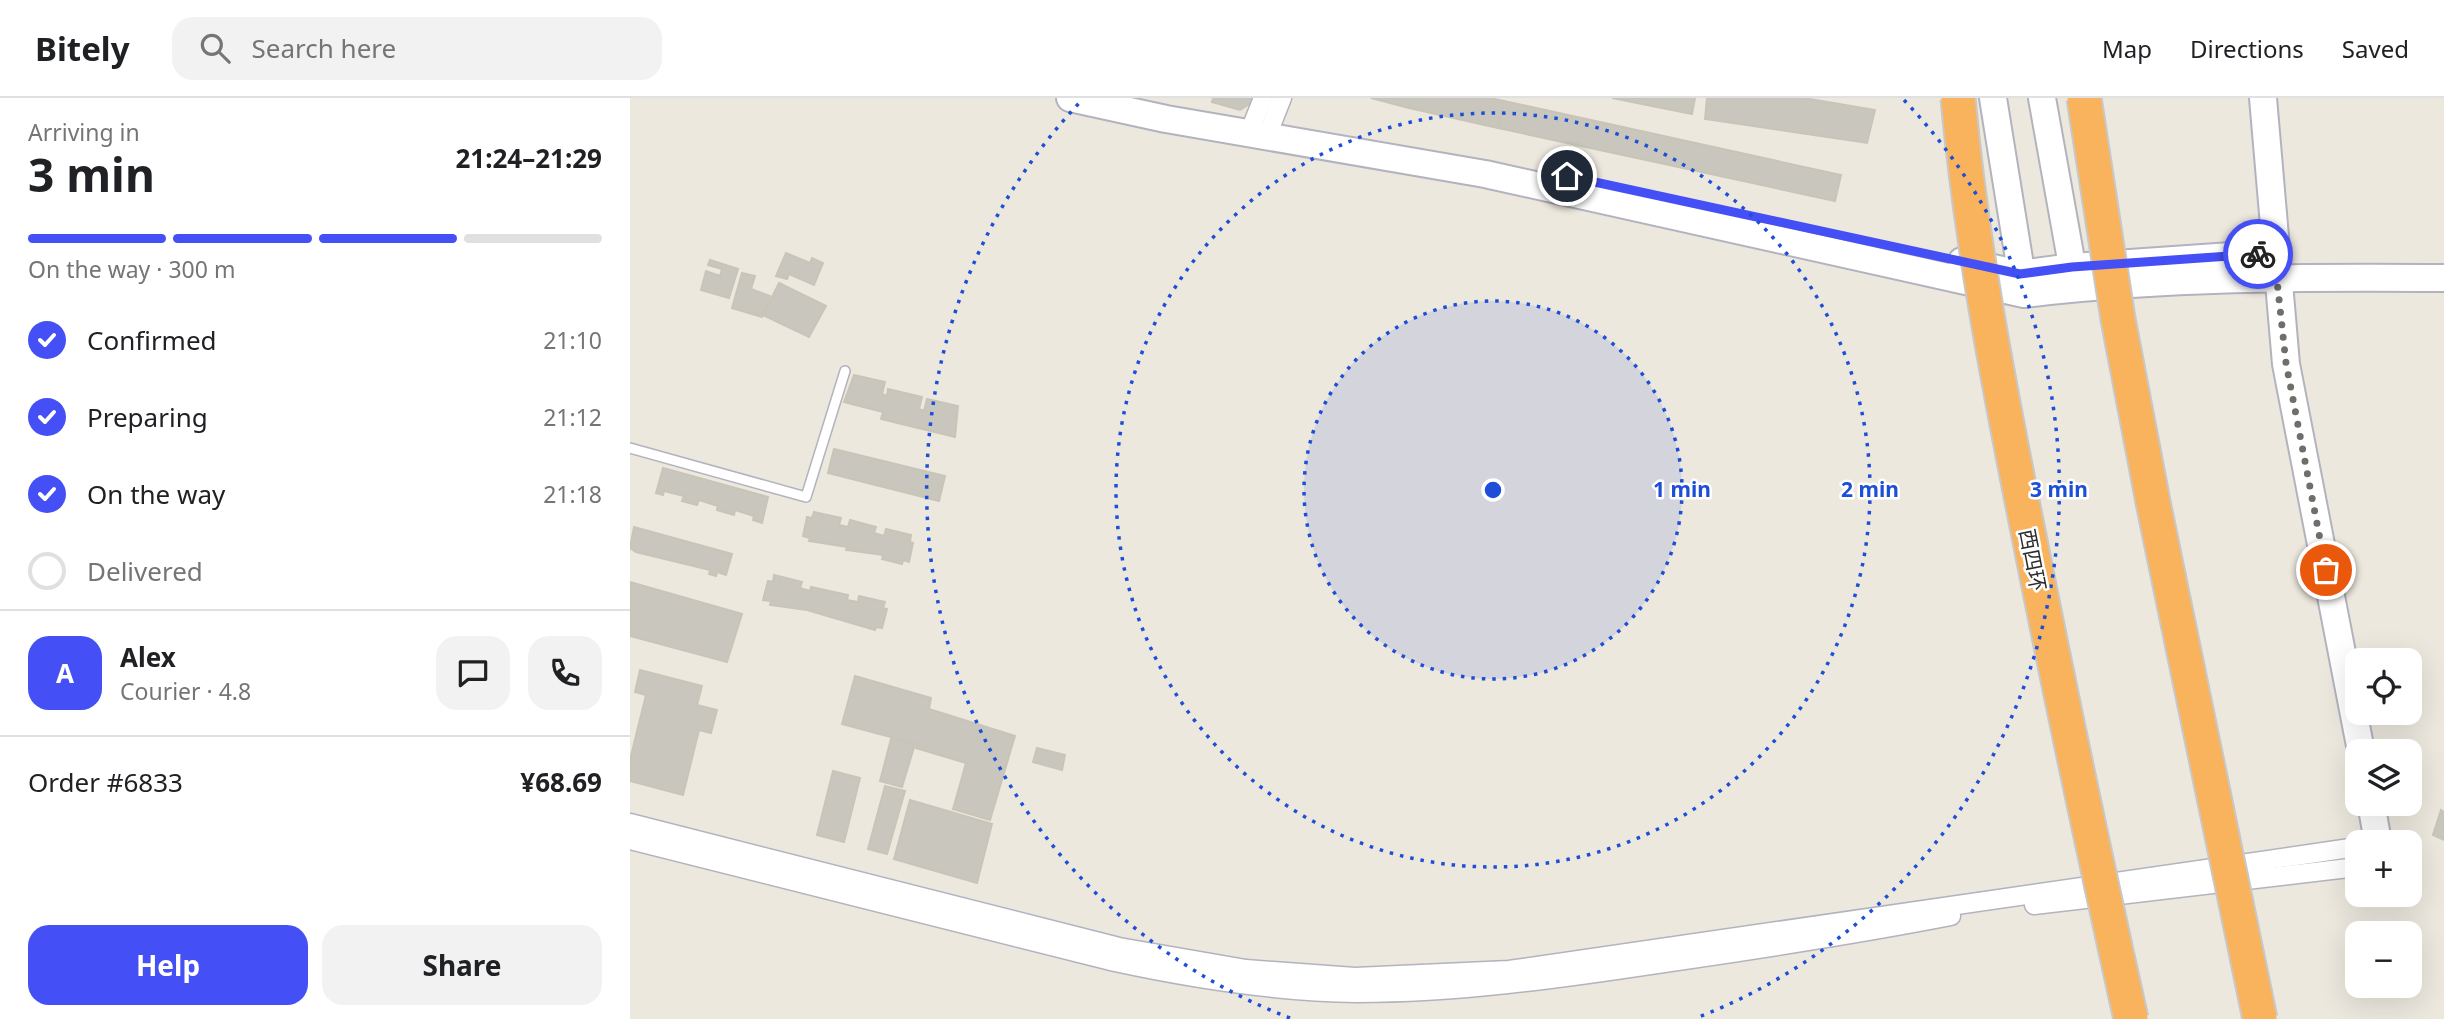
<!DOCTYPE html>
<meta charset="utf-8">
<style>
:root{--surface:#fff;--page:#f2f2f2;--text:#202124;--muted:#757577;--line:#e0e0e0;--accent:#444ff5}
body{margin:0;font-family:"Noto Sans","Noto Sans SC",sans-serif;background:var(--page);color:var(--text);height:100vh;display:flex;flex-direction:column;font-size:26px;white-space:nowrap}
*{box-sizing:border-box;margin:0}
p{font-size:23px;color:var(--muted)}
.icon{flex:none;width:38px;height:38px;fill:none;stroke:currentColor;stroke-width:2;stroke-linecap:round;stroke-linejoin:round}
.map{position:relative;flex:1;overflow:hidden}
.side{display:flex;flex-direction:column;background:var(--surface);width:630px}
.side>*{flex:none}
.fabs{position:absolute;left:1715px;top:550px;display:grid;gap:14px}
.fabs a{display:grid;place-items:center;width:77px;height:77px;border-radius:14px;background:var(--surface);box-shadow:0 7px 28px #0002;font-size:35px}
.pin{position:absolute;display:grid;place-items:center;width:60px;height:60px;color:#fff;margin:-30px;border:4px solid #fff;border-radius:50%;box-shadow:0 2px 7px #0007}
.courier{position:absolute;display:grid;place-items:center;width:70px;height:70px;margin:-35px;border:5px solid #444ff5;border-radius:50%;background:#fff;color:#222;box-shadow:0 2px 9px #0007}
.summary em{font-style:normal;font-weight:700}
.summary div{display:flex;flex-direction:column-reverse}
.summary{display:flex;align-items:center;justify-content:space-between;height:119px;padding:0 28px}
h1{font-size:46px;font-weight:700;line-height:52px}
.bar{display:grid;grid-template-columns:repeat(4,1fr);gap:10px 7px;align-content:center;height:84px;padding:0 28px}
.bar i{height:9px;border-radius:5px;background:var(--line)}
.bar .active{background:var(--accent)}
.bar p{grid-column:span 4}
.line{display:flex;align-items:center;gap:18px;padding:0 28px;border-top:2px solid var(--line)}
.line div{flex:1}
.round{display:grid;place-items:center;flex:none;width:74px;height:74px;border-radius:21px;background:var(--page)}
ol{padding:0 28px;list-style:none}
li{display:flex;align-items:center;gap:21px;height:77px}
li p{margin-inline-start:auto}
li .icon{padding:7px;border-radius:50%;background:var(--accent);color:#fff;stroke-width:4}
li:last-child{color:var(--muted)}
li i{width:38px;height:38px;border:4px solid var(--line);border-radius:50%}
.button{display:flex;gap:14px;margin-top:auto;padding:14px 28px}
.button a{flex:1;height:80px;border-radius:21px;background:var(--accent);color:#fff;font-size:28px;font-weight:700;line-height:80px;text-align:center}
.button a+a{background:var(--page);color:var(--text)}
header{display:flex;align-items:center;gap:42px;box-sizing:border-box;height:98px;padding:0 35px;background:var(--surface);border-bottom:2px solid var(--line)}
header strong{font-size:33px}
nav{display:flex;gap:38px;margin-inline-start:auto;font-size:24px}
.search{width:490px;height:63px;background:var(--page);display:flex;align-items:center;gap:18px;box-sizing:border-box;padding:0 24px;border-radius:21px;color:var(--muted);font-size:26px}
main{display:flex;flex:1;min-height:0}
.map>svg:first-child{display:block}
</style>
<header>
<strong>Bitely</strong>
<div class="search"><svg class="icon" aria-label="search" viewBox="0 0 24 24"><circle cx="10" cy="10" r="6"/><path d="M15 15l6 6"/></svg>Search here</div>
<nav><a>Map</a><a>Directions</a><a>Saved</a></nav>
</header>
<main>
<section class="side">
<div class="summary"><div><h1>3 min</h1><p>Arriving in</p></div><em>21:24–21:29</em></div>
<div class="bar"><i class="active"></i><i class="active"></i><i class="active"></i><i></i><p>On the way · 300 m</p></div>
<ol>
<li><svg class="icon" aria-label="check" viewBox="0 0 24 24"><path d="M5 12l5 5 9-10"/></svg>Confirmed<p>21:10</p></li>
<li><svg class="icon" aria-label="check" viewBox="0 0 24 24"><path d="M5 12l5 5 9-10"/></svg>Preparing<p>21:12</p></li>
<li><svg class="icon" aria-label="check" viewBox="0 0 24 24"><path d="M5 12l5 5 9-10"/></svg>On the way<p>21:18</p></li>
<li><i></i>Delivered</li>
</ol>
<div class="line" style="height:126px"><b class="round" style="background:var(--accent);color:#fff">A</b><div><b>Alex</b><p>Courier · 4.8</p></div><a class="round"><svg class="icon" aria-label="chat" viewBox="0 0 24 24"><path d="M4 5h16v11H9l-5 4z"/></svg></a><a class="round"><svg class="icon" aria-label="phone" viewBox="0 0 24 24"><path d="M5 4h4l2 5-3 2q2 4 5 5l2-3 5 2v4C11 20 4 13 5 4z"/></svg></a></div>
<div class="line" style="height:91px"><div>Order #6833</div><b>¥68.69</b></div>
<div class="button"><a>Help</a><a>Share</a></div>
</section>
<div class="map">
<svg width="1814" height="921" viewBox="0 0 1814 921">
<rect width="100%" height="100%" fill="#ede8de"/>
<!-- building -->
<g fill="#c9c6bd" stroke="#c8c5b8" stroke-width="2">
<polygon points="583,0 629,0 610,12 582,4"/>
<polygon points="741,0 782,0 779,10"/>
<polygon points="782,0 860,0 874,3 868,30 779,10"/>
<polygon points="982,0 1065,0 1062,16"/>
<polygon points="1077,0 1174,0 1245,12 1237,45 1075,21"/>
<polygon points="874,3 1211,77 1205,103 868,30"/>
<polygon points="156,155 180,165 182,160 193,165 184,187 159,176 157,181 146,178"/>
<polygon points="80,162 108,171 99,200 71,192 76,173 90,178 92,171 78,167"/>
<polygon points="112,175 125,178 121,191 140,198 132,219 102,210"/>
<polygon points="149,185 196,208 179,239 133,217"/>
<polygon points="224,277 255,284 252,296 257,298 258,291 292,299 289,311 294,313 297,301 328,308 325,339 251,321 253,314 214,304"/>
<polygon points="204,351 315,378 309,403 198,375"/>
<polygon points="33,370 138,399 132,425 123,422 124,418 105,412 104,417 87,412 88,408 69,402 67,407 52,403 54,398 34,393 33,397 26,395"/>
<polygon points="184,414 211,420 209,427 218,429 220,422 246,429 244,435 254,438 256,431 281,437 280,444 283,445 279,464 273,462 272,466 252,461 253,457 216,452 217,449 179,443 180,440 173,438 177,419 182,420"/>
<polygon points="4,429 102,456 96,477 87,474 86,478 79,476 80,472 6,454 0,450"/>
<polygon points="144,477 172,484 170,490 180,493 181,489 218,497 217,502 228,504 229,498 255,504 253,510 257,511 252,530 246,529 245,532 177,512 140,507 141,503 133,502 138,483 143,484"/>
<polygon points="0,484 112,516 97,564 0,538"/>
<polygon points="10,572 72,588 67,607 87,612 81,635 69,632 53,697 0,683 0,662 16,597 5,594"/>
<polygon points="225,578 301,600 299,611 385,638 360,722 323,711 336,665 286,650 287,646 212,626"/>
<polygon points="261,641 285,646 272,689 250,683"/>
<polygon points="407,650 435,657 432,672 403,664"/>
<polygon points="203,673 230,680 214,744 187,737"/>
<polygon points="255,688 275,693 257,756 238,751"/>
<polygon points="280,702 362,726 347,785 264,761"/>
<polygon points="1811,712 1814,714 1814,742 1803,737"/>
</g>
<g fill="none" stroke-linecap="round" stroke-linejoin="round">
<defs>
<polyline id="lane" points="0,350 176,399 215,273"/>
<g id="street">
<polyline points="619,35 633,0"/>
<polyline points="637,38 652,0"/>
<polyline points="0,725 489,849 616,871 725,879 879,872 1727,749"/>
<path d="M0,742l485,122c79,17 160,30 242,31 101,0 200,-14 300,-29 98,-14 196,-29 294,-48"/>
<polyline points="1404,807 1727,769"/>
</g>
<g id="secondary">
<path d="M440,0l96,21 319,55 539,120c140,-17 280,-17 420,-16"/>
<polyline points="1363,0 1394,192"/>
<polyline points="1412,0 1445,184"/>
<polyline points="1633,0 1656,266 1731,653"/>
<polyline points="1332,163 1390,176 1442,169 1645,155"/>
<polyline points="1741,705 1748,744"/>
</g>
</defs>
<!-- lane casing -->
<use href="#lane" stroke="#b2b3bf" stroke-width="12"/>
<!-- street casing -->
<use href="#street" stroke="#b2b3bf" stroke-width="21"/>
<!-- secondary casing -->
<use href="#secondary" stroke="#b2b3bf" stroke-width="30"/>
<!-- lane -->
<use href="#lane" stroke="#fff" stroke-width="9"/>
<!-- street -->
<use href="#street" stroke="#fff" stroke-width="18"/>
<!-- secondary -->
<use href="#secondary" stroke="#fff" stroke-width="26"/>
<defs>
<g id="highway-bridge">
<path d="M1328,0c13,143 40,283 68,423 33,167 68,332 105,498"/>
<polyline points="1454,0 1488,221 1524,409 1630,921"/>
</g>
</defs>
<!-- highway-bridge casing -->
<use href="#highway-bridge" stroke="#c8c8c8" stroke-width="37" stroke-linecap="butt"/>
<!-- highway-bridge -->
<use href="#highway-bridge" stroke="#f9b35d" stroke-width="33"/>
</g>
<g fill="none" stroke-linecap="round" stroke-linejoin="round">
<!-- done -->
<polyline stroke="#706e6a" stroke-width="7" stroke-dasharray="0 12.6" points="1628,156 1644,155 1656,265 1696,472"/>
<!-- route -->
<polyline stroke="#444ff5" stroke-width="9" points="937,78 1390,176 1442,169 1628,156"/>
</g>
<!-- distance rings -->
<circle cx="863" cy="392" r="189" fill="#1d4ed8" fill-opacity=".12"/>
<g fill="none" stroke="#1d4ed8" stroke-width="3.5" stroke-dasharray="3.5 7">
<circle cx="863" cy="392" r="189"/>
<circle cx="863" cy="392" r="377"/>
<path d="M660 920A566 566 0 0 1 452 2M1274 2A566 566 0 0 1 1066 920"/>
</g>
<g text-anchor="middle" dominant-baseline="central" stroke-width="5" stroke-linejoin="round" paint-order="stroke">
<!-- street labels -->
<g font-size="21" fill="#2c2c2c" stroke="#fff">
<text transform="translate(1403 462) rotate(79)">西四环</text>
</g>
</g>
<circle cx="863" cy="392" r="10" fill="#1d4ed8" stroke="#fff" stroke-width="3.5"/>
<g font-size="21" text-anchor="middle" font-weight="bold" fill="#1d4ed8" stroke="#fff" stroke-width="5" stroke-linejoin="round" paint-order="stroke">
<text x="1052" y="399">1 min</text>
<text x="1240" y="399">2 min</text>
<text x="1429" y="399">3 min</text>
</g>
</svg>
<div class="fabs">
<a><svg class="icon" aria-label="locate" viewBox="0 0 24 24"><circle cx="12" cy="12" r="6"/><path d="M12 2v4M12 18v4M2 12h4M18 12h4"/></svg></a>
<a><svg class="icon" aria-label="layers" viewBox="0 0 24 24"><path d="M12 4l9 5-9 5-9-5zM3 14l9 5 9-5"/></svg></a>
<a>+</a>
<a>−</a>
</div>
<div class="pin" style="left:1696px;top:472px;background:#ea580c"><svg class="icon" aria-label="bag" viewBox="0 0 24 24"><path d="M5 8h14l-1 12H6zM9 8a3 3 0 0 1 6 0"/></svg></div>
<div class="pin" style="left:937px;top:78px;background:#1f2937"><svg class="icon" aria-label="home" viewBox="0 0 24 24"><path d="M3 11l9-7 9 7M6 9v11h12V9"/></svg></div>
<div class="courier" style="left:1628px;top:156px"><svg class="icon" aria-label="bike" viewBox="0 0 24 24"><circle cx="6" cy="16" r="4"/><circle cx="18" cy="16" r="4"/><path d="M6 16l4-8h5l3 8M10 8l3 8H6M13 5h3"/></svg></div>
</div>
</main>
